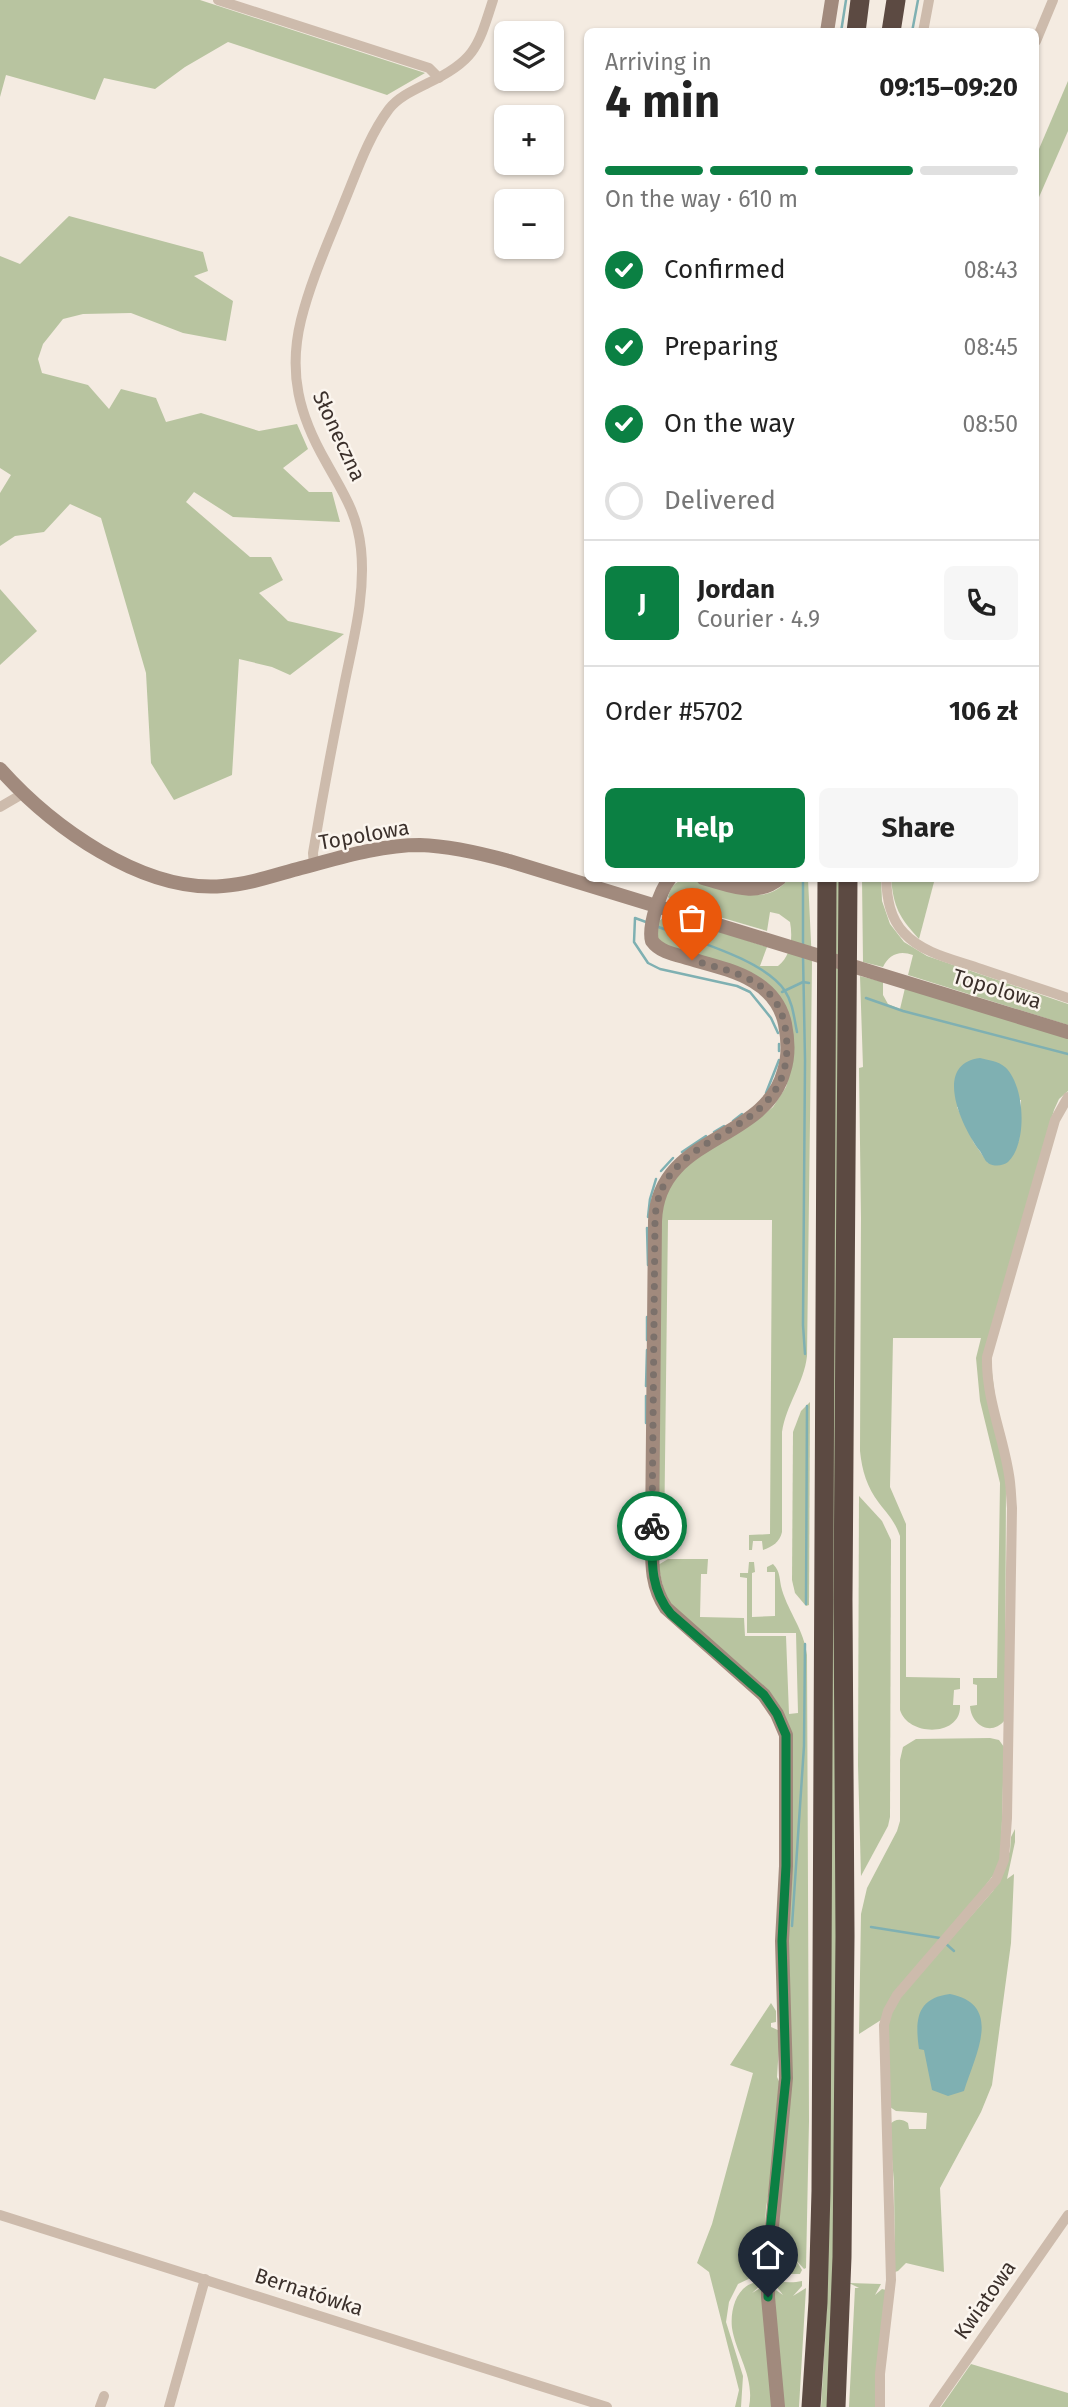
<!DOCTYPE html>
<meta charset="utf-8">
<style>
:root{--surface:#fff;--page:#f6f6f6;--text:#222;--muted:#767676;--line:#e0e0e0;--accent:#0b8043}
body{margin:0;font-family:"Fira Sans",sans-serif;background:var(--page);color:var(--text);height:100vh;display:flex;flex-direction:column;font-size:26px;white-space:nowrap}
*{box-sizing:border-box;margin:0}
p{font-size:23px;color:var(--muted)}
.icon{flex:none;width:38px;height:38px;fill:none;stroke:currentColor;stroke-width:2;stroke-linecap:round;stroke-linejoin:round}
.map{position:relative;flex:1;overflow:hidden}
.sheet{position:absolute;left:584px;top:28px;width:455px;height:854px;display:flex;flex-direction:column;background:var(--surface);border-radius:10px;box-shadow:0 2px 5px #0004}
.sheet>*{flex:none}
.tools{position:absolute;left:494px;top:21px;display:grid;gap:14px}
.tools a{display:grid;place-items:center;width:70px;height:70px;border-radius:10px;background:var(--surface);box-shadow:0 2px 5px #0004;font-size:35px}
.pin{position:absolute;display:grid;place-items:center;width:60px;height:60px;color:#fff;margin:-72px -30px;border-radius:50% 50% 50% 0;rotate:-45deg;box-shadow:0 0 7px #0007}
.pin .icon{rotate:45deg}
.courier{position:absolute;display:grid;place-items:center;width:70px;height:70px;margin:-35px;border:5px solid #0b8043;border-radius:50%;background:#fff;color:#222;box-shadow:0 2px 9px #0007}
.headline em{font-style:normal;font-weight:700}
.headline div{display:flex;flex-direction:column-reverse}
.headline{display:flex;align-items:center;justify-content:space-between;height:119px;padding:0 21px}
h1{font-size:46px;font-weight:700;line-height:52px}
.bar{display:grid;grid-template-columns:repeat(4,1fr);gap:10px 7px;align-content:center;height:84px;padding:0 21px}
.bar i{height:9px;border-radius:5px;background:var(--line)}
.bar .on{background:var(--accent)}
.bar p{grid-column:span 4}
.line{display:flex;align-items:center;gap:18px;padding:0 21px;border-top:2px solid var(--line)}
.line div{flex:1}
.round{display:grid;place-items:center;flex:none;width:74px;height:74px;border-radius:10px;background:var(--page)}
ol{padding:0 21px;list-style:none}
li{display:flex;align-items:center;gap:21px;height:77px}
li p{margin-inline-start:auto}
li .icon{padding:7px;border-radius:50%;background:var(--accent);color:#fff;stroke-width:4}
li:last-child{color:var(--muted)}
li i{width:38px;height:38px;border:4px solid var(--line);border-radius:50%}
.button{display:flex;gap:14px;margin-top:auto;padding:14px 21px}
.button a{flex:1;height:80px;border-radius:10px;background:var(--accent);color:#fff;font-size:28px;font-weight:700;line-height:80px;text-align:center}
.button a+a{background:var(--page);color:var(--text)}
.map>svg:first-child{display:block}
</style>
<div class="map">
<svg width="1068" height="2407" viewBox="0 0 1068 2407">
<rect width="100%" height="100%" fill="#f4ebe1"/>
<!-- green -->
<g fill="#b8c4a0" fill-rule="evenodd">
<polygon points="0,0 200,0 425,73 387,95 228,42 185,67 155,89 104,78 95,100 6,75 0,97"/>
<polygon points="1068,81 1068,131 1036,204 1036,156"/>
<polygon points="69,216 203,252 208,271 194,276 233,301 226,341 183,333 131,313 83,314 63,319 43,344 38,359 42,373 88,385 109,409 121,389 156,398 166,422 201,413 259,431 297,424 308,449 283,468 309,492 332,492 340,522 233,517 194,492 186,502 250,557 271,557 283,580 259,593 288,621 344,634 290,675 272,667 239,659 232,775 174,800 151,763 146,673 101,518 70,504 44,532 15,536 0,546 0,493 11,475 0,468 0,256 20,264"/>
<polygon points="0,589 37,631 0,665"/>
<polygon points="841,878 836,2232 828,2407 821,2407 827,2303 833,879"/>
<path d="M788,879h20l4,84 -5,393c-3,27 -21,49 -25,76v100c-2,10 -10,15 -19,18l-1,-9h-9l-1,9h-3v-15l21,-1 2,-314h-104l-4,324 5,6 -5,-1 -7,-5 2,-329 4,-20 20,-28 79,-51 11,-9 13,-20 6,-23 -18,-74 -110,-45 -8,-9 2,-14 6,-5h11l92,30 -7,19h18c13,-10 15,-28 12,-44l-11,-8 -9,-2 -3,19 -92,-27 -7,-7c3,-10 6,-15 16,-17 33,1 78,34 104,-1z"/>
<path d="M862,879h19l1,22 8,23 14,18 23,14 141,48v21l-160,-50 5,-20c-13,-5 -24,-1 -30,12l-20,-5z"/>
<path d="M891,879h32l11,3 -15,57c-20,-22 -25,-31 -28,-60z"/>
<path d="M860,976l23,6v13l5,9 12,5 5,-21 163,49v54l-9,8 -5,11 -66,231 18,143 -1,236c-14,17 -34,5 -35,-14l7,-1v-20l-4,-1v-6h24l3,-195 -20,-82 -4,-43 5,-20h-88l-3,149 16,37v153l54,1v11l-6,1 -1,15h7c2,32 -52,32 -60,5v-174c-6,-16 -11,-20 -21,-33 -12,-16 -17,-32 -19,-52l1,-233 -2,-150 4,-1zM1021,1100l-2,41 -31,22 -14,-20 -17,-36z"/>
<polygon points="810,1402 809,1605 806,1606 795,1593 792,1580 793,1432 801,1411"/>
<polygon points="859,1496 882,1521 891,1540 890,1817 888,1826 861,1876 858,1765"/>
<path d="M668,1559h40l-1,15h-6l-1,43 44,1 1,18h41l3,78 9,-1 -2,-80h-49v-55l-7,-1v-4h8l1,-11h5l1,10 -3,1v44l23,-1v-44h-8v-5l6,-3c8,8 6,16 9,26 7,23 22,40 25,65l2,466 -3,147 -2,1 -8,-9 6,10 -2,4h-41l-21,10 -9,18 -3,20 17,54 -2,31h-6l4,-17 -30,-118 -12,-9 15,-39 41,-151 -23,-8 41,-62 5,8v11l-5,1v4l9,4 -3,46 5,11 -4,50 -12,70 -3,60 -10,-8 8,10h15l8,-7 -2,-3 -10,8c9,-102 25,-205 15,-306l1,-231 -122,-132 -8,-34z"/>
<polygon points="990,1738 999,1740 1004,1747 1001,1857 995,1873 881,2020 859,2034 861,1914 867,1888 897,1831 900,1821 900,1760 903,1747 916,1739"/>
<path d="M1015,1829v13l-8,37 7,-5 -3,69 -19,142 -11,27 -41,76 4,84 -38,-9 -8,8 -3,1 -1,-90 -5,-57c6,-6 12,-7 19,-2l1,6h17l1,-16 -31,-2 -6,-4 -4,-71 4,-20 9,-18 94,-107 17,-40 1,-14z"/>
<path d="M802,2281v5l-9,10 13,-8 -7,119h-15l-11,-119 10,7 -7,-9 -15,-1 -9,8 10,-6 11,120h-24c6,-30 -13,-53 -17,-79 -2,-17 4,-40 21,-45 16,-5 33,2 49,-2z"/>
<polygon points="849,2283 881,2284 875,2295 882,2289 886,2290 875,2407 849,2407 855,2288 859,2288"/>
<polygon points="971,2364 1068,2393 1068,2407 941,2407"/>
</g>
<!-- water -->
<g fill="#7fb0b2">
<path d="M980,1058c8,2 18,3 25,9 20,18 23,76 3,95 -5,4 -14,5 -20,1 -4,-3 -6,-10 -9,-13 -17,-23 -47,-86 1,-92z"/>
<path d="M950,1994c54,11 25,61 14,97l-16,5 -16,-6 -8,-40 -5,-1c-4,-28 -3,-51 31,-55z"/>
</g>
<g fill="none" stroke-linecap="round" stroke-linejoin="round">
<!-- stream -->
<g stroke="#7fb0b2" stroke-width="2.5">
<polyline points="841,32 846,0"/>
<polyline points="912,32 918,0"/>
<polyline points="646,922 635,918 634,942 648,963 660,969 737,986 750,992 771,1018 778,1033"/>
<path d="M656,926c35,14 108,33 129,65 8,12 9,27 12,41"/>
<polyline points="803,944 803,878"/>
<polyline points="803,955 805,1060 803,1325 805,1354"/>
<polyline points="782,992 803,982 809,983"/>
<polyline points="866,998 903,1011 1068,1054"/>
<polyline points="779,1044 779,1051"/>
<polyline points="766,1093 779,1060"/>
<polyline points="733,1121 742,1114"/>
<polyline points="714,1132 724,1126"/>
<polyline points="682,1152 706,1136"/>
<polyline points="661,1171 673,1158"/>
<polyline points="648,1217 650,1199 656,1179"/>
<polyline points="647,1228 648,1265"/>
<polyline points="647,1340 647,1317"/>
<polyline points="646,1386 647,1350"/>
<polyline points="646,1396 646,1423"/>
<polyline points="806,1604 807,1406"/>
<polyline points="792,1926 804,1746 805,1644"/>
<polyline points="871,1927 940,1938"/>
<polyline points="945,1943 954,1951"/>
</g>
<!-- street -->
<g stroke="#cdbbac" stroke-width="10">
<polyline points="218,0 429,68 439,78"/>
<polyline points="923,32 929,0"/>
<polyline points="1036,41 1053,0"/>
<polyline points="0,807 24,793"/>
<path d="M314,865l-1,-12c9,-54 19,-108 30,-162 9,-47 23,-94 18,-142 -4,-37 -18,-56 -35,-87 -27,-47 -38,-89 -25,-142 10,-40 27,-77 42,-115 13,-31 25,-68 46,-96 9,-12 25,-19 39,-26 47,-22 50,-36 65,-83"/>
<path d="M886,878c1,21 4,40 18,55 19,21 52,27 77,36 29,10 58,19 87,29"/>
<polyline points="0,2215 607,2407"/>
<polyline points="100,2407 104,2396"/>
<polyline points="169,2407 205,2279"/>
<path d="M880,2407v-33l11,-94 -7,-255 4,-14 9,-16 99,-115 8,-20 3,-42 5,-310c-1,-11 -1,-22 -3,-33 -6,-40 -23,-76 -22,-118l68,-237 13,-23"/>
<polyline points="934,2407 1068,2215"/>
</g>
<!-- secondary -->
<g stroke="#a18a7d" stroke-width="14">
<polyline points="827,32 832,0"/>
<path d="M0,769c51,57 142,124 223,117 27,-2 52,-11 78,-18 38,-10 79,-23 119,-23 30,1 60,8 89,16l559,171"/>
<path d="M670,878c-10,13 -22,48 -18,63 7,10 20,13 32,16 39,12 91,19 101,67 3,15 4,32 -1,47 -19,72 -126,63 -129,150l-3,317c0,25 -1,48 14,70l98,87 13,19 9,21v131l-4,75 4,137 -18,191v28l10,110"/>
<path d="M703,878c27,7 53,20 77,0"/>
</g>
<!-- highway -->
<g stroke="#5c4a42" stroke-width="19">
<polyline points="856,32 860,0"/>
<polyline points="891,32 896,0"/>
<polyline points="811,2407 818,2302 821,2191 827,878"/>
<polyline points="836,2407 842,2257 845,1936 843,1600 848,878"/>
</g>
</g>
<g fill="none" stroke-linecap="round" stroke-linejoin="round">
<!-- done -->
<path stroke="#7c716b" stroke-width="7" stroke-dasharray="0 12.6" d="M652,1526l3,-306c4,-99 144,-75 131,-187 -6,-54 -51,-60 -94,-73"/>
<!-- route -->
<path stroke="#0b8043" stroke-width="9" d="M652,1526c0,32 -3,63 19,88l93,81 13,19 9,21v131l-4,75 4,137 -17,163 -1,56"/>
</g>
<g text-anchor="middle" dominant-baseline="central" stroke-width="5" stroke-linejoin="round" paint-order="stroke">
<!-- street labels -->
<g font-size="21" fill="#3b302b" stroke="#fbf5ee">
<text transform="translate(339 436) rotate(65)">Słoneczna</text>
<text transform="translate(364 835) rotate(-10)">Topolowa</text>
<text transform="translate(997 989) rotate(17)">Topolowa</text>
<text transform="translate(309 2292) rotate(18)">Bernatówka</text>
<text transform="translate(985 2300) rotate(-55)">Kwiatowa</text>
</g>
</g>
</svg>
<div class="tools">
<a><svg class="icon" aria-label="layers" viewBox="0 0 24 24"><path d="M12 4l9 5-9 5-9-5zM3 14l9 5 9-5"/></svg></a>
<a>+</a>
<a>−</a>
</div>
<div class="pin" style="left:692px;top:960px;background:#ea580c"><svg class="icon" aria-label="bag" viewBox="0 0 24 24"><path d="M5 8h14l-1 12H6zM9 8a3 3 0 0 1 6 0"/></svg></div>
<div class="pin" style="left:768px;top:2297px;background:#1f2937"><svg class="icon" aria-label="home" viewBox="0 0 24 24"><path d="M3 11l9-7 9 7M6 9v11h12V9"/></svg></div>
<div class="courier" style="left:652px;top:1526px"><svg class="icon" aria-label="bike" viewBox="0 0 24 24"><circle cx="6" cy="16" r="4"/><circle cx="18" cy="16" r="4"/><path d="M6 16l4-8h5l3 8M10 8l3 8H6M13 5h3"/></svg></div>
<section class="sheet">
<div class="headline"><div><h1>4 min</h1><p>Arriving in</p></div><em>09:15–09:20</em></div>
<div class="bar"><i class="on"></i><i class="on"></i><i class="on"></i><i></i><p>On the way · 610 m</p></div>
<ol>
<li><svg class="icon" aria-label="check" viewBox="0 0 24 24"><path d="M5 12l5 5 9-10"/></svg>Confirmed<p>08:43</p></li>
<li><svg class="icon" aria-label="check" viewBox="0 0 24 24"><path d="M5 12l5 5 9-10"/></svg>Preparing<p>08:45</p></li>
<li><svg class="icon" aria-label="check" viewBox="0 0 24 24"><path d="M5 12l5 5 9-10"/></svg>On the way<p>08:50</p></li>
<li><i></i>Delivered</li>
</ol>
<div class="line" style="height:126px"><b class="round" style="background:var(--accent);color:#fff">J</b><div><b>Jordan</b><p>Courier · 4.9</p></div><a class="round"><svg class="icon" aria-label="phone" viewBox="0 0 24 24"><path d="M5 4h4l2 5-3 2q2 4 5 5l2-3 5 2v4C11 20 4 13 5 4z"/></svg></a></div>
<div class="line" style="height:91px"><div>Order #5702</div><b>106 zł</b></div>
<div class="button"><a>Help</a><a>Share</a></div>
</section>
</div>
